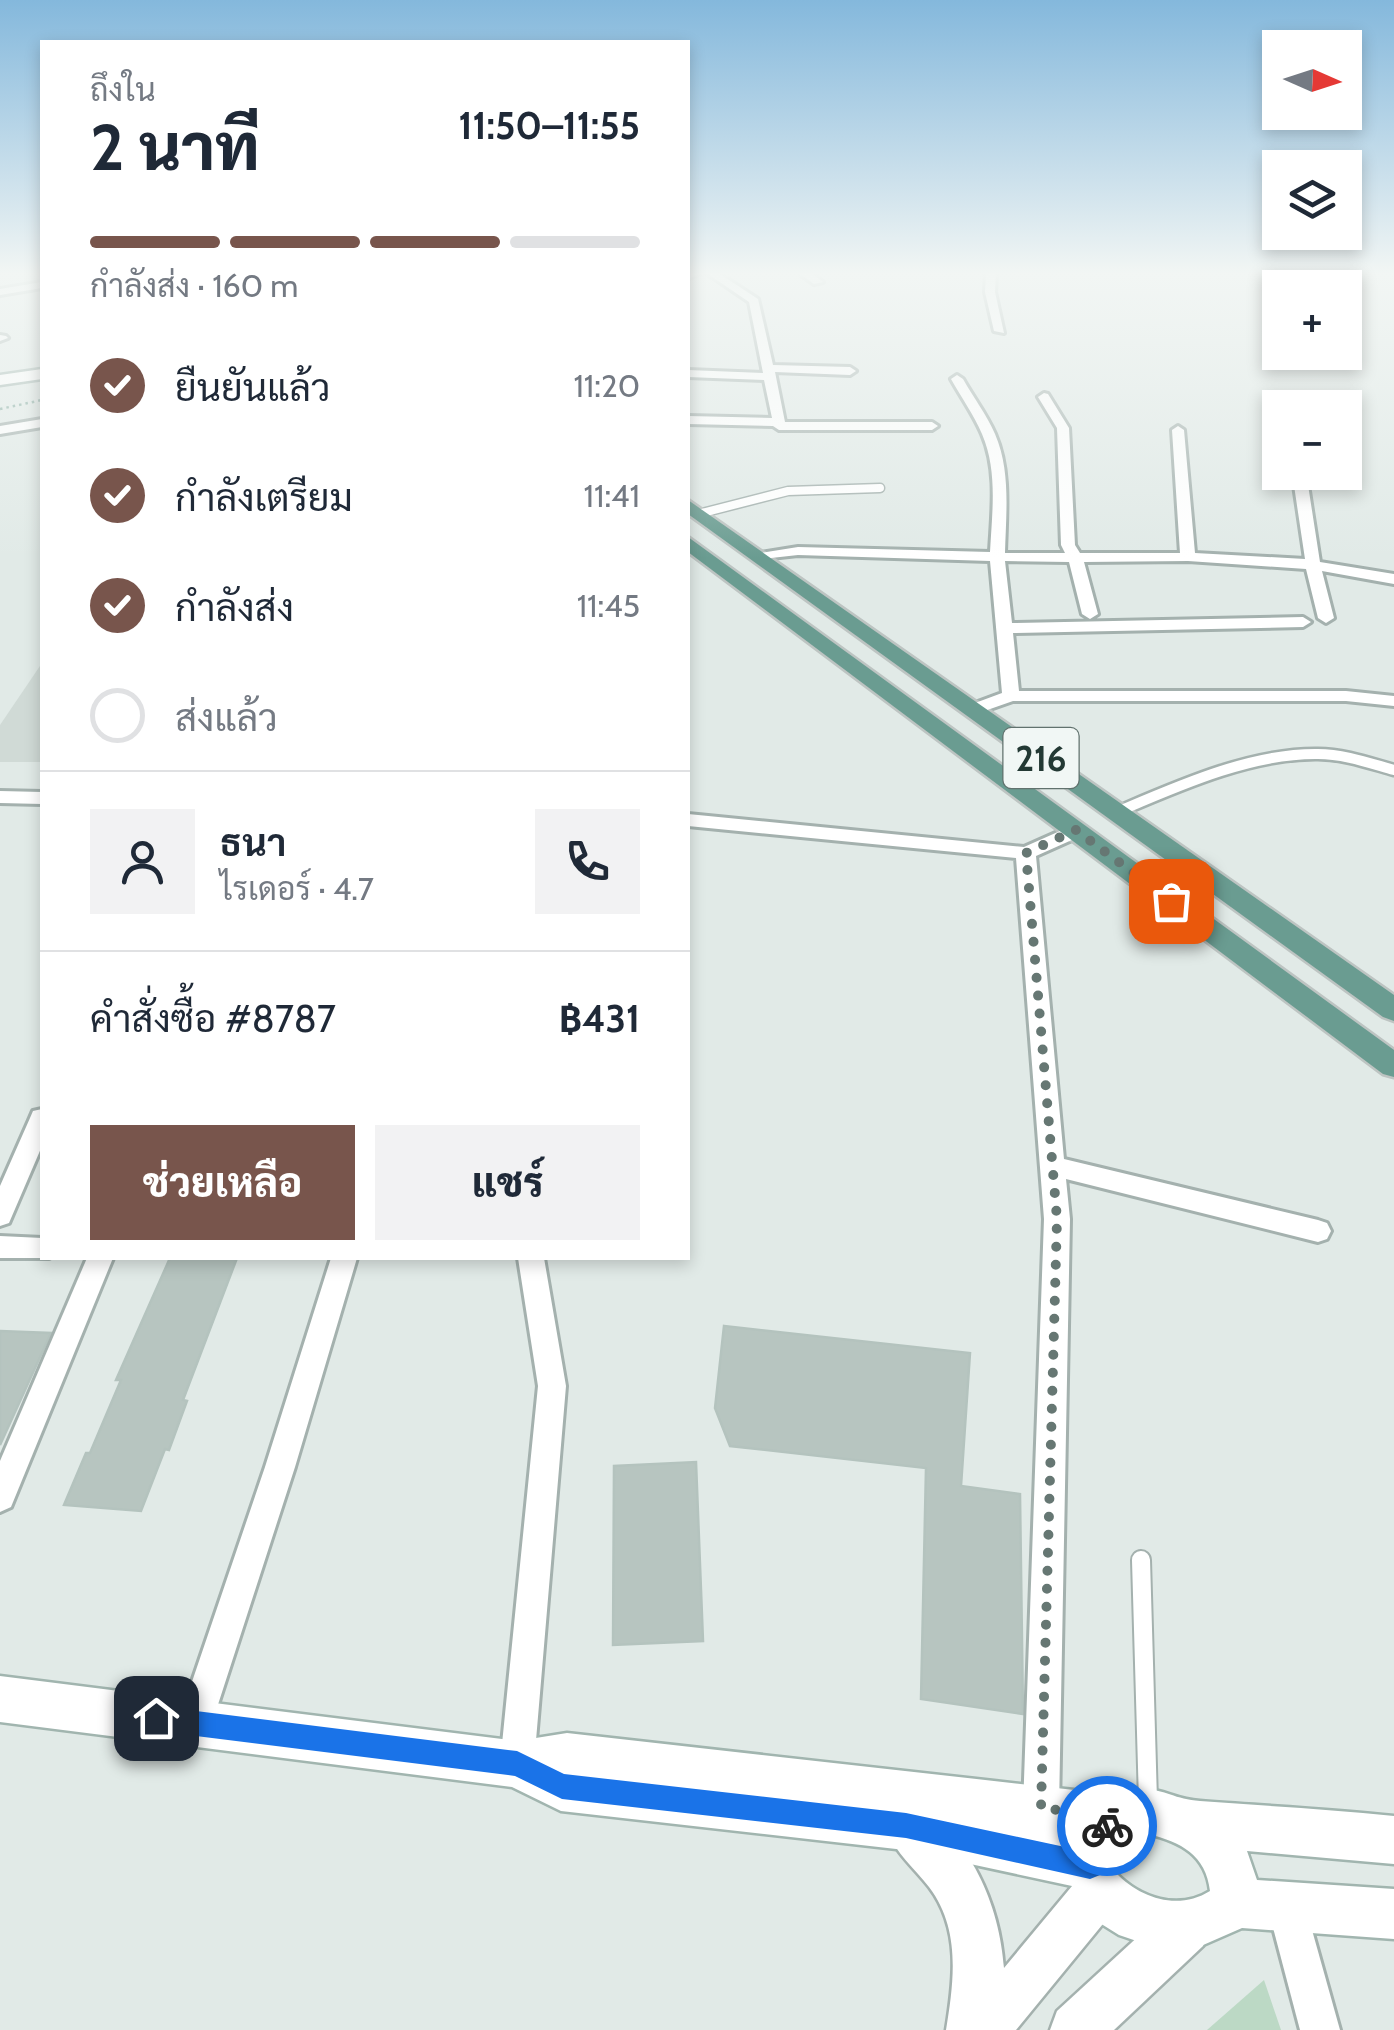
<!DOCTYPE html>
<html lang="th">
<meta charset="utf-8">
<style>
:root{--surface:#fff;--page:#f2f2f3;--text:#1f2937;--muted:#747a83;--line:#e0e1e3;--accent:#78554c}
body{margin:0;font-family:Cabin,Sarabun,sans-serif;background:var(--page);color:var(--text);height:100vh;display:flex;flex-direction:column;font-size:38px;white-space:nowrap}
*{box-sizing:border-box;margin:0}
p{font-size:32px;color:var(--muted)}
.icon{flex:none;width:55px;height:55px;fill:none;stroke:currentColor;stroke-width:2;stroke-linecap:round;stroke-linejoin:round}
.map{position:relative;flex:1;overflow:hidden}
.panel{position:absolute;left:40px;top:40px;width:650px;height:1220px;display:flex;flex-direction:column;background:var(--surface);border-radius:0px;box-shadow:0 5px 15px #0003}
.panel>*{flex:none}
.needle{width:65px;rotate:93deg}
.buttons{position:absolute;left:1262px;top:30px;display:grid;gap:20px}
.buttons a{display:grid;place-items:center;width:100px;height:100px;border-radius:0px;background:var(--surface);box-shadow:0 5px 15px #0003;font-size:50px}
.pin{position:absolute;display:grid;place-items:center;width:85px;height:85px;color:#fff;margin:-42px;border-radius:20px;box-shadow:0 5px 15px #0006}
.courier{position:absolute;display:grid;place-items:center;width:100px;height:100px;margin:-50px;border:8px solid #1a73e8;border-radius:50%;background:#fff;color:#222;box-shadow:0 2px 12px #0007}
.summary em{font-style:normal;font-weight:800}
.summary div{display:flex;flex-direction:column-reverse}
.summary{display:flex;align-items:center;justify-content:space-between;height:170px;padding:0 50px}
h1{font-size:65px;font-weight:800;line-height:75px}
.bar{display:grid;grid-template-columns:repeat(4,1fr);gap:15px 10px;align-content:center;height:120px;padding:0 50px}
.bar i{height:12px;border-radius:8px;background:var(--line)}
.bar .on{background:var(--accent)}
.bar p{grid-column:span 4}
.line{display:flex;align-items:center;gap:25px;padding:0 50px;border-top:2px solid var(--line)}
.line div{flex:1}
.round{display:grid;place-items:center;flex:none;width:105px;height:105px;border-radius:0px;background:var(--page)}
ol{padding:0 50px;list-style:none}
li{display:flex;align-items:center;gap:30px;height:110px}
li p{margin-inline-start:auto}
li .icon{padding:10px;border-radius:50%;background:var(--accent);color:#fff;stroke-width:4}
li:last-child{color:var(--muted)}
li i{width:55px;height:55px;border:5px solid var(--line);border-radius:50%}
.cta{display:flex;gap:20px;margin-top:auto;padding:20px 50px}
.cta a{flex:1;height:115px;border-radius:0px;background:var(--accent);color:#fff;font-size:40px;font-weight:800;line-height:115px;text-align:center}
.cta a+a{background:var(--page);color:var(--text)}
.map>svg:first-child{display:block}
</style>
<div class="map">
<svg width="1394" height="2030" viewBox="0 0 1394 2030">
<rect width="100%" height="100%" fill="#e1eae7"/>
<!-- built -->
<polygon fill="#d0dad6" points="42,663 42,762 0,762 0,725"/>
<!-- green -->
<polygon fill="#bcd9c5" points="1264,1980 1281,2030 1207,2030"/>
<!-- building -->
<g fill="#b7c5c0" stroke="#b4c3be" stroke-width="2.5">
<polygon points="170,1258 237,1258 183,1400 187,1401 169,1450 165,1449 141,1511 64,1505 86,1453 90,1453 121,1380 116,1380"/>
<polygon points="724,1326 970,1353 961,1486 1020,1494 1023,1714 921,1699 926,1468 730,1446 715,1408"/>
<polygon points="0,1331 51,1333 0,1445"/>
<polygon points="696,1462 703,1641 613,1645 614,1466"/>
</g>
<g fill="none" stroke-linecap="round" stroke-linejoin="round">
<defs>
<polyline id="service-far2" points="698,514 788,491 880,488"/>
<path id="service-far1" d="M1117,812c61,-26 134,-59 201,-58 26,0 51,9 76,16"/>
<polyline id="service" points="1141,1560 1148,1801"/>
<g id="minor">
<polygon points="708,274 720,274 758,299 773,365 850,367 856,371 850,375 775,372 785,422 932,422 938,426 932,430 779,430 773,426 688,424 688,416 772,418 764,380 688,377 688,370 763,373 749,302"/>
<polygon points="800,274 812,274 823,282 814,284"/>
<polygon points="986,274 996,274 995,292 1004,333 994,331 985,292"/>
<polygon points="42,282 42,288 0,295 0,289"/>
<polygon points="0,335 6,336 8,338 0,341"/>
<path d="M957,375l6,4c10,18 24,36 32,55 16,37 11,79 10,119h60l-4,-8 -4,-117 -19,-31 6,-4 4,1 21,34 6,117 5,8h100l-8,-123 6,-4 6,4 11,123 110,6 -13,-87h14l14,90 74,12v10l-72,-13 12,47 -8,5 -8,-5 -12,-49 -118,-8 -104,1 14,52 -8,5 -8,-5 -13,-52 -64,-1 7,62 291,-6 8,5 -8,5 -290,6 6,58h327l48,5v10l-48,-5h-333l-40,14 -9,-5 3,-4 35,-13 -12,-132 -192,-6 -44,5v-6l44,-7 192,5c2,-39 8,-81 -8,-118 -8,-19 -21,-37 -31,-55z"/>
<polygon points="42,419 42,427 0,434 0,426"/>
<polygon points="0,791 42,792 42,804 0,803"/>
<polygon points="688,814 1024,847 1069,827 1083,827 1086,831 1083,835 1036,856 1064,1159 1318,1220 1327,1223 1331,1231 1327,1239 1318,1242 1066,1179 1070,1219 1059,1808 1054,1821 1041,1826 1028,1821 1023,1808 1044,1219 1016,858 688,826"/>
<polygon points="42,1109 42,1146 9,1223 0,1226 0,1186 30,1118 33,1111"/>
<polygon points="0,1236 42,1238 42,1258 49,1258 0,1258"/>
<polygon points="87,1258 113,1258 11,1507 0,1512 0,1461"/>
<polygon points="331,1258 357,1258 295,1467 212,1723 207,1735 195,1740 183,1735 178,1723 265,1467"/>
<polygon points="518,1258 544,1258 566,1386 534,1764 529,1776 517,1781 505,1776 500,1764 538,1386"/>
<polygon points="1286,1886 1299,1892 1305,1905 1340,2030 1300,2030 1267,1905 1273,1892"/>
</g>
<g id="tertiary">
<polygon points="688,274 700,274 688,279"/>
<path d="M911,1807c60,25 89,101 93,161l78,-94 17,-8 17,8 8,17 -8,17 -100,122h-70c8,-49 15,-101 -17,-143 -15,-19 -33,-34 -42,-56l7,-17z"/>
<polygon points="1185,1903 1203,1910 1210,1928 1203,1946 1114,2030 1050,2030 1057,2011 1167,1910"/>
</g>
<g id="secondary">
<polygon points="42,369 42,379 0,385 0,375"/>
<path d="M0,1676l517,65 50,-8 552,62c38,-15 47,4 81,6 65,5 129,8 194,15v48l-147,-13 10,29 137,9v50l-152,-11 -48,21 -28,2 -47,-16 -24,-15 -14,-13 -9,-21 -167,-36 -344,-39 -49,-24 -512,-65zM1148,1834c33,8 58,21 62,57 -32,20 -70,7 -94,-18v-20l19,-17z"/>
</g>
<g id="primary">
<polygon points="688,500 1394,995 1394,1021 1383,1017 688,514"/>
<polygon points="688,537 1394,1050 1394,1077 1383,1074 688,552"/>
</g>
</defs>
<!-- service-far2 casing -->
<use href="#service-far2" stroke="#a4b1ae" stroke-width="11"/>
<!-- service-far1 casing -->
<use href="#service-far1" stroke="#a4b1ae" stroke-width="15"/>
<!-- service casing -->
<use href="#service" stroke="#a4b1ae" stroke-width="22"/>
<!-- minor casing -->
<use href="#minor" stroke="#a4b1ae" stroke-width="6"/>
<!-- tertiary casing -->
<use href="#tertiary" stroke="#a4b1ae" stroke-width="5"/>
<!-- secondary casing -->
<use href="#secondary" stroke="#a1b5af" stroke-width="5"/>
<!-- primary casing -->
<use href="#primary" stroke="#bdc4c2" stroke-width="5"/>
<!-- path -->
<polyline stroke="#85aba0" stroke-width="2.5" stroke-dasharray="2.5 4" stroke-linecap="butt" points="0,409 42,400"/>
<!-- service-far2 -->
<use href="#service-far2" stroke="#fff" stroke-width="8"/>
<!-- service-far1 -->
<use href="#service-far1" stroke="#fff" stroke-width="10"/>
<!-- service -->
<use href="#service" stroke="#fff" stroke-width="18"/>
<!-- minor -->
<use href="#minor" fill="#fff" fill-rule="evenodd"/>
<!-- tertiary -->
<use href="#tertiary" fill="#fff" fill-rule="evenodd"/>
<!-- secondary -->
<use href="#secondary" fill="#fff" fill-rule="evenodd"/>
<!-- primary -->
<use href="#primary" fill="#6a9c91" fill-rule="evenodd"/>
</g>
<!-- sky -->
<linearGradient id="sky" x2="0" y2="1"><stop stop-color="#84b8dc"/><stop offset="0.49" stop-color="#f2f6f4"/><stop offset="1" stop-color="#f2f6f4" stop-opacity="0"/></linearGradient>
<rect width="1394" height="558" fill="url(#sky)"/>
<!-- route -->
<polygon fill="#1a73e8" points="156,1706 517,1751 564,1774 906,1813 1079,1850 1098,1817 1107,1813 1116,1817 1120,1826 1105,1851 1100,1875 1090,1879 906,1838 562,1799 515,1776 156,1731 147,1727 144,1718 147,1710"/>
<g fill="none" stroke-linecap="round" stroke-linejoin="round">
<!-- done -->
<polyline stroke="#667773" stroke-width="10" stroke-dasharray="0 18" points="1107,1826 1115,1817 1041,1808 1057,1219 1026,853 1076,830 1171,901"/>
</g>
<g text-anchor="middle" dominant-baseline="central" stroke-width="8" stroke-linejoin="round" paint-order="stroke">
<!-- shield labels -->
<rect fill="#f1f7f5" stroke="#61726e" stroke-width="2.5" x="1003.5" y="728" width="75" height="60" rx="8"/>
<g font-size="35" font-weight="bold" fill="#233934">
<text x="1041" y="758">216</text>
</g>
</g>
</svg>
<div class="buttons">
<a><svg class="needle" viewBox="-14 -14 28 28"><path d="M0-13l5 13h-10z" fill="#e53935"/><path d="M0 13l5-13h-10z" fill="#747a83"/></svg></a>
<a><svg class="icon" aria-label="layers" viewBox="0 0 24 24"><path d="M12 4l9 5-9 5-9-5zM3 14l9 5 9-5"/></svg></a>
<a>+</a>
<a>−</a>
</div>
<div class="pin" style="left:1171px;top:901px;background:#ea580c"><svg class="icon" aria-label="bag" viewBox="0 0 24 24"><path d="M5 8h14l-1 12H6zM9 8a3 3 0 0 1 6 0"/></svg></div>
<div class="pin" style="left:156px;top:1718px;background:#1f2937"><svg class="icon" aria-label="home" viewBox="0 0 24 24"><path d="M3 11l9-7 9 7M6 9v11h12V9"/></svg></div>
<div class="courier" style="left:1107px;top:1826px"><svg class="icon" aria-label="bike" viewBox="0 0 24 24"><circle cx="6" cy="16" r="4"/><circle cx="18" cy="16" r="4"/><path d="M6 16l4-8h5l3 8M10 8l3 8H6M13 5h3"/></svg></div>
<section class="panel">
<div class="summary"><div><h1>2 นาที</h1><p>ถึงใน</p></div><em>11:50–11:55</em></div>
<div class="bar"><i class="on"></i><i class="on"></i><i class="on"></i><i></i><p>กำลังส่ง · 160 m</p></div>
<ol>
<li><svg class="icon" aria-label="check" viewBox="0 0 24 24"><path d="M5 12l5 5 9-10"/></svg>ยืนยันแล้ว<p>11:20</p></li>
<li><svg class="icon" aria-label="check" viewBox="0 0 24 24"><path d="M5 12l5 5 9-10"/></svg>กำลังเตรียม<p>11:41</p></li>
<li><svg class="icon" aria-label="check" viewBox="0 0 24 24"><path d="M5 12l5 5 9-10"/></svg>กำลังส่ง<p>11:45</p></li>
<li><i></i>ส่งแล้ว</li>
</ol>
<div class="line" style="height:180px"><a class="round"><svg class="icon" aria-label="person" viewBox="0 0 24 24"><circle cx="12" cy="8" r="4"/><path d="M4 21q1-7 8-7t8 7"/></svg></a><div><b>ธนา</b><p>ไรเดอร์ · 4.7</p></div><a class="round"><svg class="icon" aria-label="phone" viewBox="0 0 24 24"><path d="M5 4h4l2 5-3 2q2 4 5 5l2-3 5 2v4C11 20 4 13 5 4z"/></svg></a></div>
<div class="line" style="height:130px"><div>คำสั่งซื้อ #8787</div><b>฿431</b></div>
<div class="cta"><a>ช่วยเหลือ</a><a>แชร์</a></div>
</section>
</div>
